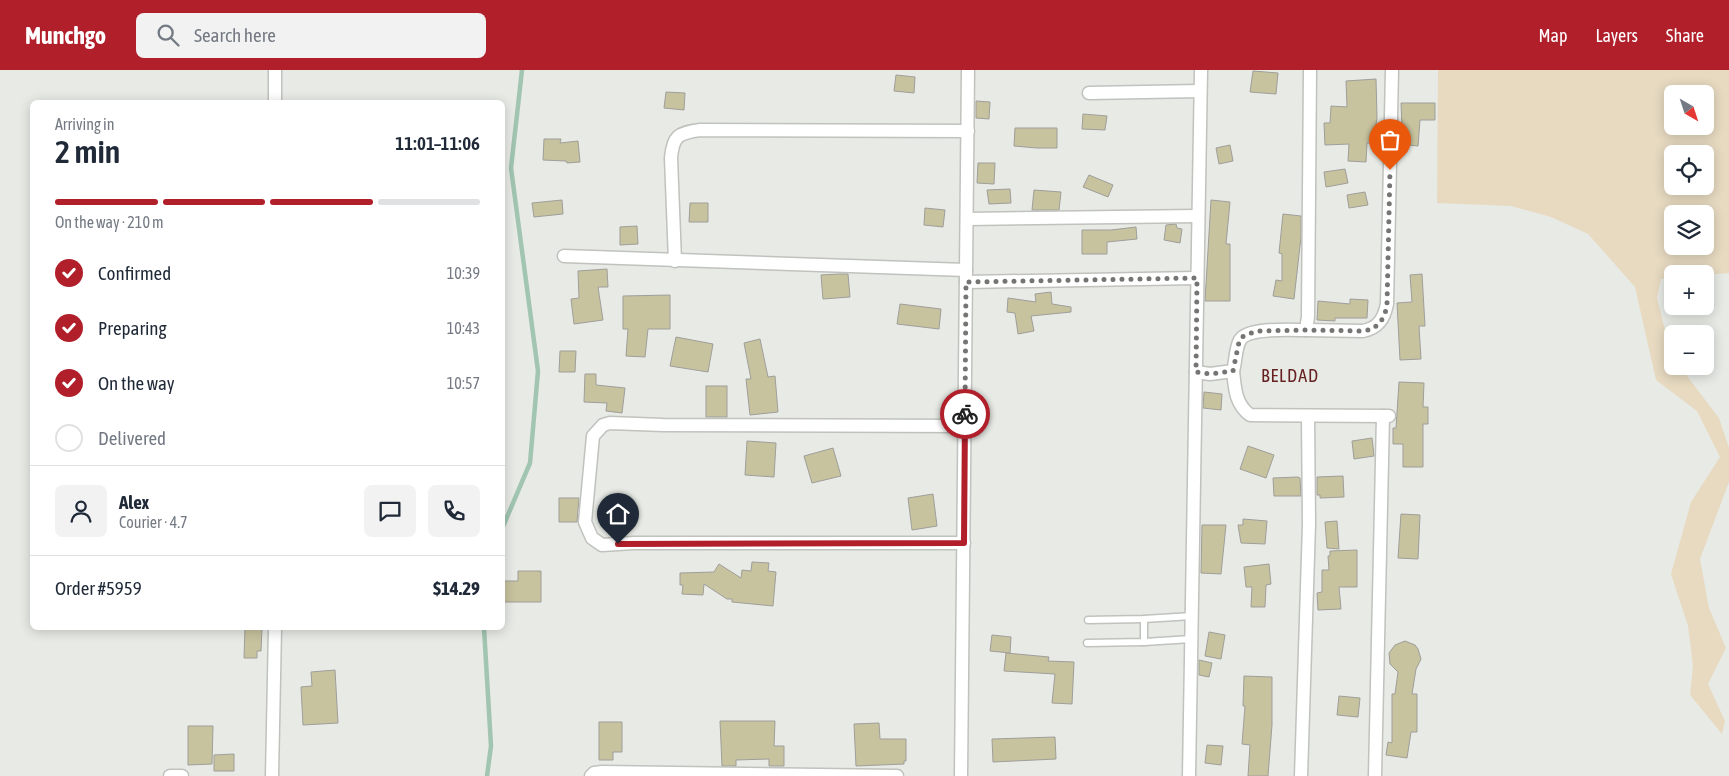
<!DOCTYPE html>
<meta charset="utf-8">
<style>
:root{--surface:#fff;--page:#f2f2f3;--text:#1f2937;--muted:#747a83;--line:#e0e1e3;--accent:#b11f2b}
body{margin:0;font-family:"Asap Condensed",sans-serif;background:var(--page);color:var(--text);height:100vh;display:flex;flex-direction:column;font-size:19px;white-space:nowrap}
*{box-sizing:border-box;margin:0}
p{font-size:16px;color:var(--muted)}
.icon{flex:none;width:28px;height:28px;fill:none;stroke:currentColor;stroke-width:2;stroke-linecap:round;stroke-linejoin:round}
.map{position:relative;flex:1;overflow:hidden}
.side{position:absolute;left:30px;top:30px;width:475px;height:530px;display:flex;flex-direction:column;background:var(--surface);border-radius:8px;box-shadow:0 2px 12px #0003}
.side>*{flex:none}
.needle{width:32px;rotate:141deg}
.tools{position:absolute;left:1664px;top:15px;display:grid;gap:10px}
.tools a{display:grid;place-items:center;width:50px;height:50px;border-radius:8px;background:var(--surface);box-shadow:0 2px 12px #0003;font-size:25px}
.pin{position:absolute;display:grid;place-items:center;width:42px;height:42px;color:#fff;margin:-51px -21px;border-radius:50% 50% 50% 0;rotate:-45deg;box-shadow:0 0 5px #0007}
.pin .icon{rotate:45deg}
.courier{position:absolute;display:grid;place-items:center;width:50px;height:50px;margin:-25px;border:4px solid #b11f2b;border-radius:50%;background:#fff;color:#222;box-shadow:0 1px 6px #0007}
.headline em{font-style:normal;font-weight:600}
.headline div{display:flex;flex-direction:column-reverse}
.headline{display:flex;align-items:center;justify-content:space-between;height:85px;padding:0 25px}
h1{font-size:32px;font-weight:600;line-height:38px}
.bar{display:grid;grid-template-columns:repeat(4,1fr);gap:8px 5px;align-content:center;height:60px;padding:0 25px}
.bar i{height:6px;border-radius:4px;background:var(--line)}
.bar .on{background:var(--accent)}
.bar p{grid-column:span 4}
.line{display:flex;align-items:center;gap:12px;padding:0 25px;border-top:1px solid var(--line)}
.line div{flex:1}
.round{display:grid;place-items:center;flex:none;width:52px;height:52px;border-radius:8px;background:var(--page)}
ol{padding:0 25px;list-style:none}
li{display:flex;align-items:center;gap:15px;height:55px}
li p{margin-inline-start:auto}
li .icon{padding:5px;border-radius:50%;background:var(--accent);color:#fff;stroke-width:4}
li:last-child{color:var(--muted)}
li i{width:28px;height:28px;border:2px solid var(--line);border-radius:50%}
header{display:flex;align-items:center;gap:30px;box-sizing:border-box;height:70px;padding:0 25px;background:var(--accent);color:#fff}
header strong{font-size:24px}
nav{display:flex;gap:28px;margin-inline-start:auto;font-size:18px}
.search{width:350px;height:45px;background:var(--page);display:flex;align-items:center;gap:12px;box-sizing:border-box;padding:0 18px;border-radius:8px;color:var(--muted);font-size:19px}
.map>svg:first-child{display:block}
</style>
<header>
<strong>Munchgo</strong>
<div class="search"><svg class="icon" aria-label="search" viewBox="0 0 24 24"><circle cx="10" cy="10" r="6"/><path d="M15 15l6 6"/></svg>Search here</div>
<nav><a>Map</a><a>Layers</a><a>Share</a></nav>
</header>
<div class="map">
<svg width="1729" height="706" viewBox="0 0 1729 706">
<rect width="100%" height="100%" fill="#e8eae5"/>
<!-- green -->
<path fill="#e7dac1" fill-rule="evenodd" d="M1438,0h291v203l-24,2 -33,-1v4l-11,1 -4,19 10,40 5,11v17h10l5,10 32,42 10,30v34l-29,77 9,49 17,40 -18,36 17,37 -3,13 -32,-39 3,-29 -5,-40 -17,-52 20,-72 29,-45 -23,-46 -41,-31 -21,-93 -47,-53 -37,-17 -40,-11 -74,-3zM1672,24h33v32h-33zM1672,84h33v32h-33zM1672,144h33v32h-33z"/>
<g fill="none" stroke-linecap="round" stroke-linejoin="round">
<!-- stream -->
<g stroke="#a1c5b1" stroke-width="4.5">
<polyline points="502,459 530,393 538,301 511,98 522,0"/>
<polyline points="484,558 491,676 487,706"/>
</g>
</g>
<!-- building -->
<g fill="#c7c39f" stroke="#9f9e9a">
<polygon points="1253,1 1278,3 1276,24 1250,22"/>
<polygon points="896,5 915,7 914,23 894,21"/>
<polygon points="1376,9 1377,47 1374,73 1367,73 1366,92 1348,91 1349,74 1325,75 1324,53 1330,53 1331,36 1347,37 1346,11"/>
<polygon points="666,22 685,23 684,40 664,38"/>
<polygon points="976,31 990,32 989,49 976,48"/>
<polygon points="1401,33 1435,33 1435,50 1420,50 1418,76 1399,74 1400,58 1402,58"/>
<polygon points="1083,44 1107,46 1105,60 1082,59"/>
<polygon points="1015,58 1057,58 1057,78 1037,78 1014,76"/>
<polygon points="544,69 561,69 560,73 578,71 580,92 567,93 566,91 543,90"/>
<polygon points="1230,75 1233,91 1219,94 1216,78"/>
<polygon points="978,93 995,93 994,114 977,113"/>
<polygon points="1345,99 1348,113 1326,117 1324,102"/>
<polygon points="1089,105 1113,115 1108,127 1083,117"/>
<polygon points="1010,119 1011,133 989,134 987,120"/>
<polygon points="1034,120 1061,122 1059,140 1032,140"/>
<polygon points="1365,122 1368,135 1349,138 1347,125"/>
<polygon points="562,130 563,144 534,147 532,133"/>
<polygon points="1211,130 1230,132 1226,174 1230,174 1230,231 1205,231"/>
<polygon points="690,133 708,133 708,152 689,152"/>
<polygon points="925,138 945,140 943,157 924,155"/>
<polygon points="1283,144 1301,146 1301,167 1294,229 1273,226 1276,210 1282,211 1282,184 1279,183"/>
<polygon points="1176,154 1177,158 1182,159 1180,173 1164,170 1166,155"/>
<polygon points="637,156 638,174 620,175 620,157"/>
<polygon points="1136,157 1137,169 1107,172 1107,184 1082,184 1082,160 1111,160"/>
<polygon points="607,199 608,217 598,217 603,250 574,254 571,229 579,228 578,201"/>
<polygon points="839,204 848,204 850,227 823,229 821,205"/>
<polygon points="1422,204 1425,256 1419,256 1421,289 1400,290 1397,233 1412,232 1410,205"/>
<polygon points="1051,222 1052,234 1071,237 1071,242 1031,246 1034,261 1018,264 1015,243 1007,242 1008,228 1036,232 1035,224"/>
<polygon points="670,225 670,259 648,259 645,287 626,286 628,259 623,259 623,226"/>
<polygon points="1350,229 1368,230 1367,248 1335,248 1335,251 1317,250 1318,231 1350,234"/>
<polygon points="900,234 941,239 939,259 897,254"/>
<polygon points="676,267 713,274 708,302 670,296"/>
<polygon points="760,269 768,307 775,306 778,342 750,345 746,309 751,309 744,273"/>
<polygon points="560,281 576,281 575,302 559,302"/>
<polygon points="585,304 596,304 596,315 625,318 622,343 606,341 607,333 584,332"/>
<polygon points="1399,312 1424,313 1423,337 1428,337 1428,354 1423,354 1423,397 1403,397 1403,374 1393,374 1393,358 1396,358"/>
<rect x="706" y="316" width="21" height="31"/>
<polygon points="1204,322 1222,324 1221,340 1203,338"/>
<polygon points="1372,368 1374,386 1354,389 1352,371"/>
<polygon points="747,371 776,373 774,407 745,405"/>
<polygon points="1248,376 1274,385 1266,408 1240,399"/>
<polygon points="833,378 841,406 812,413 804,386"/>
<polygon points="1343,406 1344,427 1320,428 1320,425 1317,425 1317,407"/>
<polygon points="1298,407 1300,408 1301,426 1274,426 1273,408"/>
<polygon points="933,424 937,456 912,460 908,428"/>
<polygon points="559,428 579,428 577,452 559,452"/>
<polygon points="1401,444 1420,445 1418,489 1398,488"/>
<polygon points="1243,449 1267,451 1265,474 1241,473 1238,455 1243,455"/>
<polygon points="1337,451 1339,479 1327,478 1325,452"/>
<polygon points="1202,455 1226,455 1221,504 1201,503"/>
<polygon points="1357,480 1357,517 1339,517 1341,539 1318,540 1317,523 1322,522 1322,500 1329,500 1328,486 1330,486 1330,481"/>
<polygon points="752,492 769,493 768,501 776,502 773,536 732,532 732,529 727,529 704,514 703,525 682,524 683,515 680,515 680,503 714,502 719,494 741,508 742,500 751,501"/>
<polygon points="1269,494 1271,514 1266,515 1265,537 1251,537 1252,517 1246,517 1244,497"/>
<polygon points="518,501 541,501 541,532 502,532 502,511 518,511"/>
<polygon points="245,558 262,558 261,581 257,581 257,588 244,588"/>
<polygon points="1209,562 1225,565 1221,589 1205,586"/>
<polygon points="992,565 1011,567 1010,583 990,581"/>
<polygon points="1405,571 1415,575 1418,579 1421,589 1416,599 1412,624 1417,624 1417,662 1411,662 1407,688 1386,685 1388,672 1392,673 1392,624 1395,624 1398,602 1390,594 1389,583 1395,575"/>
<polygon points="1006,583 1049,587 1048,591 1074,592 1072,634 1052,633 1055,604 1004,601"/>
<polygon points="1199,590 1212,593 1209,607 1199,605"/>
<polygon points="335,600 338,653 303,655 301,617 312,616 311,602"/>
<polygon points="1244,606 1272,607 1272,655 1268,706 1248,706 1250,675 1242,674 1245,636 1243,636"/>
<polygon points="1339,626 1360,628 1358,647 1337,645"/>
<polygon points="720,651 775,651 774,676 784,676 784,696 769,696 769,689 736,690 736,696 722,696"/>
<polygon points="599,652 622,652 622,682 613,682 613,690 599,690"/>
<polygon points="879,653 880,669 906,669 906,691 904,691 904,694 856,696 854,654"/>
<polygon points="188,656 213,656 212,694 188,695"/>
<polygon points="1055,667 1056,689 993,692 992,669"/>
<polygon points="1207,675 1223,676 1221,695 1205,693"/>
<polygon points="234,684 234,701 214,701 214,685"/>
</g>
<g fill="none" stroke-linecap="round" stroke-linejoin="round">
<defs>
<g id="service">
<polyline points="1088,550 1144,549 1192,546"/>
<polyline points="1144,572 1144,549"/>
<polyline points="1087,573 1144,572 1191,569"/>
</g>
<g id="minor">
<polyline points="1089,23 1200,21"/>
<polyline points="275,32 275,0"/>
<polyline points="967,149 1198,146"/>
<polyline points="564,186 966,200"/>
<path d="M675,191l-4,-103c2,-22 7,-25 29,-28l268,1"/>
<polyline points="966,212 1197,208"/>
<path d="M1306,260l57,1c15,-3 21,-12 24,-27l5,-234"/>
<path d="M1233,301c2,17 2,33 17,44l139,1"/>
<path d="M1196,302l14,2 23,-3c3,-10 2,-22 7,-31 8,-13 52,-10 66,-10l2,-13 2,-247"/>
<polyline points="964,473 634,473 602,475 592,468 585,452 593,366 603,355 610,353 663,355 965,356"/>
<polyline points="170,706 182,706"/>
<polyline points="272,706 275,558"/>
<polyline points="591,706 594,703 602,702 897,706"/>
<polyline points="961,706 968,0"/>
<polyline points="1189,706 1201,0"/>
<polyline points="1301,706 1309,454 1308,346"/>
<polyline points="1375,706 1383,346"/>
</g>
</defs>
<!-- service casing -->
<use href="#service" stroke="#c0c2bd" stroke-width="9"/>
<!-- minor casing -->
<use href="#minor" stroke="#c0c2bd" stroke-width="15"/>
<!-- service -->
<use href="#service" stroke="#fff" stroke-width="6"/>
<!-- minor -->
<use href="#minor" stroke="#fff" stroke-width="12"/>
</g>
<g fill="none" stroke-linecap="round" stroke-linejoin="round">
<!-- done -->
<polyline stroke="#757673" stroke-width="5" stroke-dasharray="0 9" points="965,344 966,212 1197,208 1196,302 1210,304 1233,301 1239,272 1242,267 1248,264 1258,261 1306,260 1363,261 1372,259 1380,253 1385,244 1387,234 1390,100"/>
<!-- route -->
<polyline stroke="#b11f2b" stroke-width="6" points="618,474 964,473 965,344"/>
</g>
<g text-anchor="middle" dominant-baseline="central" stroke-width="4" stroke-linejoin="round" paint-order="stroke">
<!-- neighbourhood labels -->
<g font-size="18" letter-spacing="1" fill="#662121" stroke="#e8eae5">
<text x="1290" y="305">BELDAD</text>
</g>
</g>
</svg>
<div class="tools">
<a><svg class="needle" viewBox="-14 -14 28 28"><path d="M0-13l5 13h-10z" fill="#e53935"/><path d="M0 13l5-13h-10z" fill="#747a83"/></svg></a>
<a><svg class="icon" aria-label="locate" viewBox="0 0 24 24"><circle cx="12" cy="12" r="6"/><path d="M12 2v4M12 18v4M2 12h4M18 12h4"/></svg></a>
<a><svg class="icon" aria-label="layers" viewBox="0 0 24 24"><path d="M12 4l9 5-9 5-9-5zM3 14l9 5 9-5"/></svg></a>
<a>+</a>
<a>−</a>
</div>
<div class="pin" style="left:1390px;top:100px;background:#ea580c"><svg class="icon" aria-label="bag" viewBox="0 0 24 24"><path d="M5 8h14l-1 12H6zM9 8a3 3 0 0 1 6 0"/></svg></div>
<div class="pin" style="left:618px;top:474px;background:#1f2937"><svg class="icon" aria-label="home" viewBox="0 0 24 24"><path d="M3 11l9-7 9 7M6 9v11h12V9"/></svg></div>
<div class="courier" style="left:965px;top:344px"><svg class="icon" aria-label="bike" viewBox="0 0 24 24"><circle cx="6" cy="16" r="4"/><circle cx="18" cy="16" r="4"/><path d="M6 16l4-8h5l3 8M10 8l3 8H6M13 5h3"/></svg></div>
<section class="side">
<div class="headline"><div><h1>2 min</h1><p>Arriving in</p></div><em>11:01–11:06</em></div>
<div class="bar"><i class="on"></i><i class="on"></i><i class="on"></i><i></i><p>On the way · 210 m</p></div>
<ol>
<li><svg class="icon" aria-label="check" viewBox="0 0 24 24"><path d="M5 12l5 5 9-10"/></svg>Confirmed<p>10:39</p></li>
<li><svg class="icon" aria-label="check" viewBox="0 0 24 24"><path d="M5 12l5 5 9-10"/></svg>Preparing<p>10:43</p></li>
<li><svg class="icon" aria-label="check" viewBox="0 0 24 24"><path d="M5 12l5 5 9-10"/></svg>On the way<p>10:57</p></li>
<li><i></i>Delivered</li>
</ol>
<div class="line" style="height:90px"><a class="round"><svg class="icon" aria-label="person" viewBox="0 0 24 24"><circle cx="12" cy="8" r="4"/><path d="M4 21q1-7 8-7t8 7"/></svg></a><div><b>Alex</b><p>Courier · 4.7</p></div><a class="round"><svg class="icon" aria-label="chat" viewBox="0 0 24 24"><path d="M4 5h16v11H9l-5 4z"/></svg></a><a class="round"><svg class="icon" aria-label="phone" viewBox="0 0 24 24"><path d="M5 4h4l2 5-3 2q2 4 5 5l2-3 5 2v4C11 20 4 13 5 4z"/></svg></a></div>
<div class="line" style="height:65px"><div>Order #5959</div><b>$14.29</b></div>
</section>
</div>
